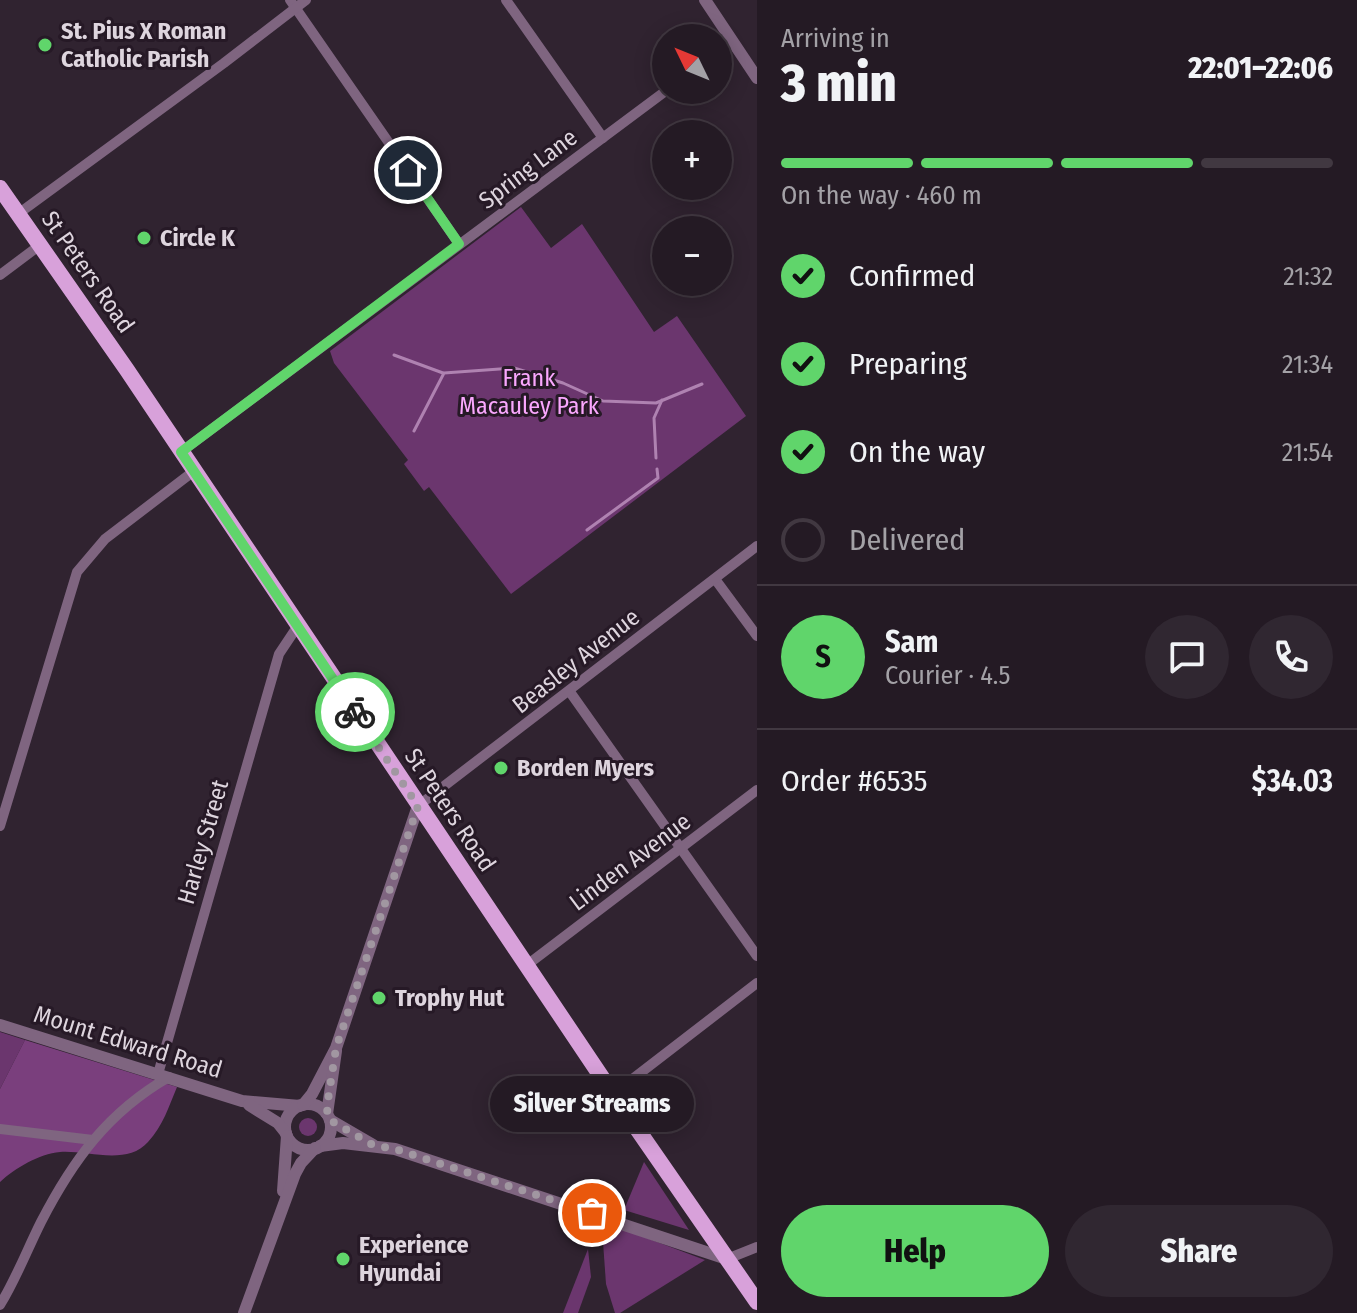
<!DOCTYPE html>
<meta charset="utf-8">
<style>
:root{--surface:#241a24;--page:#302731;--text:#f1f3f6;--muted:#a3a1a6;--line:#413841;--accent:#60d56b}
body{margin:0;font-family:"Fira Sans Condensed",sans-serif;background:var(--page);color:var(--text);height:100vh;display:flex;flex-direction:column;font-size:30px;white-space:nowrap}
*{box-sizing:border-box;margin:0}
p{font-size:26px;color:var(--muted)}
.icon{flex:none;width:44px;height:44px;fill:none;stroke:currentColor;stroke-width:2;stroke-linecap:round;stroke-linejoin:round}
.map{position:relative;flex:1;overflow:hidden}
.side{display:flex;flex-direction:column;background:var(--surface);width:600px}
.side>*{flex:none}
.needle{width:52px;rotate:313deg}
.controls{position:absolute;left:652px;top:24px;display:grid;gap:16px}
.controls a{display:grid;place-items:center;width:80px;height:80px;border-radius:50%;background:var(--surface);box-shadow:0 4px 20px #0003,0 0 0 2px var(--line);font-size:40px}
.pin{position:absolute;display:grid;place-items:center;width:68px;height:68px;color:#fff;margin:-34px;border:4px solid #fff;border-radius:50%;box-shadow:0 2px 8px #0007}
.courier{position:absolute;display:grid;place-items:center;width:80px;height:80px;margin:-40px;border:6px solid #60d56b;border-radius:50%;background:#fff;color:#222;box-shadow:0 2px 10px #0007}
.bubble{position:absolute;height:56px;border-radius:28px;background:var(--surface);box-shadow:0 4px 20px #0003,0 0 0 2px var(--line);font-size:26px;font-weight:800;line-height:56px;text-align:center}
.head em{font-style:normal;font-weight:800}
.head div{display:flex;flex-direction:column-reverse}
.head{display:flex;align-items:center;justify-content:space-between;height:136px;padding:0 24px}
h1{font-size:52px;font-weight:800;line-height:60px}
.bar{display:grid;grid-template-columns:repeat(4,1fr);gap:12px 8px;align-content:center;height:96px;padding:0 24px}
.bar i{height:10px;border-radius:6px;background:var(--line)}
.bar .selected{background:var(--accent)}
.bar p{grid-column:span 4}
.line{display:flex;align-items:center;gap:20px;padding:0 24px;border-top:2px solid var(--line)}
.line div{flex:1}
.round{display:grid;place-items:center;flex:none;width:84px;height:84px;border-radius:42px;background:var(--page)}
ol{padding:0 24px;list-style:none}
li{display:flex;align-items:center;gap:24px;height:88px}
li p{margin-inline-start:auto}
li .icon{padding:8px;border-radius:50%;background:var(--accent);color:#111;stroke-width:4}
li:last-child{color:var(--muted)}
li i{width:44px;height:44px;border:4px solid var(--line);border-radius:50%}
.action{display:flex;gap:16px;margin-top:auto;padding:16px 24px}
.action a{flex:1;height:92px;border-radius:48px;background:var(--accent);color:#111;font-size:32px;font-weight:800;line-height:92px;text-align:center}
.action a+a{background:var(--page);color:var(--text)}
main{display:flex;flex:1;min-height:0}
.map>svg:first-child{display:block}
</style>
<main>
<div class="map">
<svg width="757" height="1313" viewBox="0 0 757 1313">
<rect width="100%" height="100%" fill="#302330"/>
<!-- green -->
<g fill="#6b366e">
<polygon points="521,207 551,248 582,224 654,332 677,316 746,416 511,594 429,487 424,491 404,464 408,460 334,363 330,351"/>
<polygon points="0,1032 25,1040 0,1089"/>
<circle cx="308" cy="1127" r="9"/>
<polygon points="644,1162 689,1230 624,1210"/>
<polygon points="604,1222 705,1260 620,1313 615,1313 606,1284 602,1228"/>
<polygon points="588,1249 591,1277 578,1313 563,1313"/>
</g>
<!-- forest -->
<path fill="#7a3f7d" d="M25,1040l152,47c-8,19 -14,39 -29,55 -21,24 -61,8 -88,10 -21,2 -45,16 -60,30v-93z"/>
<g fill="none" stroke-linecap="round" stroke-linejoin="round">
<!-- stream -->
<g stroke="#af82b1" stroke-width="3">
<polyline points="394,355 443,373"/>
<polyline points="414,431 444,373 514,368 563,383 603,401 656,403 702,384"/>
<polyline points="656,458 654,418 662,400"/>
<polyline points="587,530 658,478 657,469"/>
</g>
<!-- minor -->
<g stroke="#7f6580" stroke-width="10">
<polyline points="290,0 459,244"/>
<polyline points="506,0 603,138"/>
<polyline points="718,52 733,42"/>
<polyline points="18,214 224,63 306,0"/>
<polyline points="0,275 40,245"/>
<polyline points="181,452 667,90"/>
<polyline points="715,579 757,636"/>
<polyline points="570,692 757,956"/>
<polyline points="418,806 757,546"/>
<polyline points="0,826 77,572 105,539 194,471"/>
<polyline points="527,965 757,790"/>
<polyline points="158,1074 279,654 297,627"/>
<polyline points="613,1094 757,983"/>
<polyline points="0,1129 93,1140"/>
<polyline points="727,1259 757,1247"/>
<path d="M0,1305c16,-26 27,-55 41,-83 32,-62 67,-110 128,-145"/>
</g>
<!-- tertiary -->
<g stroke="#7f6580" stroke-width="12">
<polyline points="705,0 757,78"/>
<polyline points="0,1025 242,1101 300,1106"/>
<circle cx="308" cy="1127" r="23"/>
<polyline points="249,1105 278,1123 286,1133"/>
<polyline points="303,1105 312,1094 336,1048 418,806"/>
<polyline points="327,1114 336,1051"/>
<polyline points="330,1120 373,1145"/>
<polyline points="320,1146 343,1143 395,1149 727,1259"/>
<polyline points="283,1191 287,1136"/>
<polyline points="244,1313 295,1174 301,1163 315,1148"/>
</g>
<!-- primary -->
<polyline stroke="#d8a1da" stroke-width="16" points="0,188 127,370 613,1094 757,1302"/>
</g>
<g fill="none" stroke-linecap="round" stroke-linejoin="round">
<!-- done -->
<polyline stroke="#a197a1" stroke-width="8" stroke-dasharray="0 14.4" points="355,712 418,806 336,1048 328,1100 327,1114 330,1120 373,1145 395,1149 592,1213"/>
<!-- route -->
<polyline stroke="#60d56b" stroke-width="10" points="355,712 181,452 459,244 408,170"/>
</g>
<!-- markers -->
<g fill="#60d56b" stroke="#261926" stroke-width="3">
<circle cx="45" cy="45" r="8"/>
<circle cx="144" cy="238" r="8"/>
<circle cx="501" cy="768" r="8"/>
<circle cx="379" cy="998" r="8"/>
<circle cx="343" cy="1259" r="8"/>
</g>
<g text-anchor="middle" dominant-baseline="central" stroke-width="6" stroke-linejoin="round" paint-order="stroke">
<!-- poi labels -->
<g font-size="24" font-weight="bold" fill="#ded5de" stroke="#261926" text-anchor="start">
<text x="61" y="31">St. Pius X Roman<tspan x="61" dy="28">Catholic Parish</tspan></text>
<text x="160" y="238">Circle K</text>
<text x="517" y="768">Borden Myers</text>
<text x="395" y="998">Trophy Hut</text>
<text x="359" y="1245">Experience<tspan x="359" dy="28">Hyundai</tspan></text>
</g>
<!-- street labels -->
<g font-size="24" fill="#ded5de" stroke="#261926">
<text transform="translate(528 169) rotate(-37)">Spring Lane</text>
<text transform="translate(88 272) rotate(55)">St Peters Road</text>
<text transform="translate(576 661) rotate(-38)">Beasley Avenue</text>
<text transform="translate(450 810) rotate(56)">St Peters Road</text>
<text transform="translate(203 842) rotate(-74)">Harley Street</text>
<text transform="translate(630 862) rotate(-37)">Linden Avenue</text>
<text transform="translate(128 1042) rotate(17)">Mount Edward Road</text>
</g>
<!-- park labels -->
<g font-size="24" fill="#faa7fe" stroke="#261926">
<text x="529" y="378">Frank<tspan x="529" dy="28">Macauley Park</tspan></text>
</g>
</g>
</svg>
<div class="controls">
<a><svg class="needle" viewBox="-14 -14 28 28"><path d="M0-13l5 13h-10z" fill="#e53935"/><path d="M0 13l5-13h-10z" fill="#a3a1a6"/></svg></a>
<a>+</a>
<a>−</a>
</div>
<div class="pin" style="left:592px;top:1213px;background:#ea580c"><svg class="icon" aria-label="bag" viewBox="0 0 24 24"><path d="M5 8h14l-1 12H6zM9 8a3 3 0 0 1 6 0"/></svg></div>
<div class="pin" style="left:408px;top:170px;background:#1f2937"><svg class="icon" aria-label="home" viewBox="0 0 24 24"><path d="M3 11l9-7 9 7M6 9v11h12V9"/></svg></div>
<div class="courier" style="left:355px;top:712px"><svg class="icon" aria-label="bike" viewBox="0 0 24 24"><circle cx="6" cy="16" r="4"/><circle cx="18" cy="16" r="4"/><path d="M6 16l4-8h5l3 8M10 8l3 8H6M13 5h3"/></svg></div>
<div class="bubble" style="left:490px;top:1076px;width:204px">Silver Streams</div>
</div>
<section class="side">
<div class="head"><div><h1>3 min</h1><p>Arriving in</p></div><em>22:01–22:06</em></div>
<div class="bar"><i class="selected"></i><i class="selected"></i><i class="selected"></i><i></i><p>On the way · 460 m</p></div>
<ol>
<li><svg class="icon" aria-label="check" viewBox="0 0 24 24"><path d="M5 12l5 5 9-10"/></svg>Confirmed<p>21:32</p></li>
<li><svg class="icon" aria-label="check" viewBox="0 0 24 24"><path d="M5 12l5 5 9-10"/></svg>Preparing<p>21:34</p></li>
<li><svg class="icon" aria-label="check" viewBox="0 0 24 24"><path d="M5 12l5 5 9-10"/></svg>On the way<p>21:54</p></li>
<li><i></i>Delivered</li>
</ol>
<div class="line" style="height:144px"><b class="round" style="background:var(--accent);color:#111">S</b><div><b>Sam</b><p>Courier · 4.5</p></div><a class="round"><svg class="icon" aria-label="chat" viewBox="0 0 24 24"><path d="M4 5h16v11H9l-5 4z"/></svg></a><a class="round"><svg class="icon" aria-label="phone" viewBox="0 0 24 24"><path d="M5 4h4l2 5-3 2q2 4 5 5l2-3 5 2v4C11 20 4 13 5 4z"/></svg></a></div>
<div class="line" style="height:104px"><div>Order #6535</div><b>$34.03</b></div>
<div class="action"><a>Help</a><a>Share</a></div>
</section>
</main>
